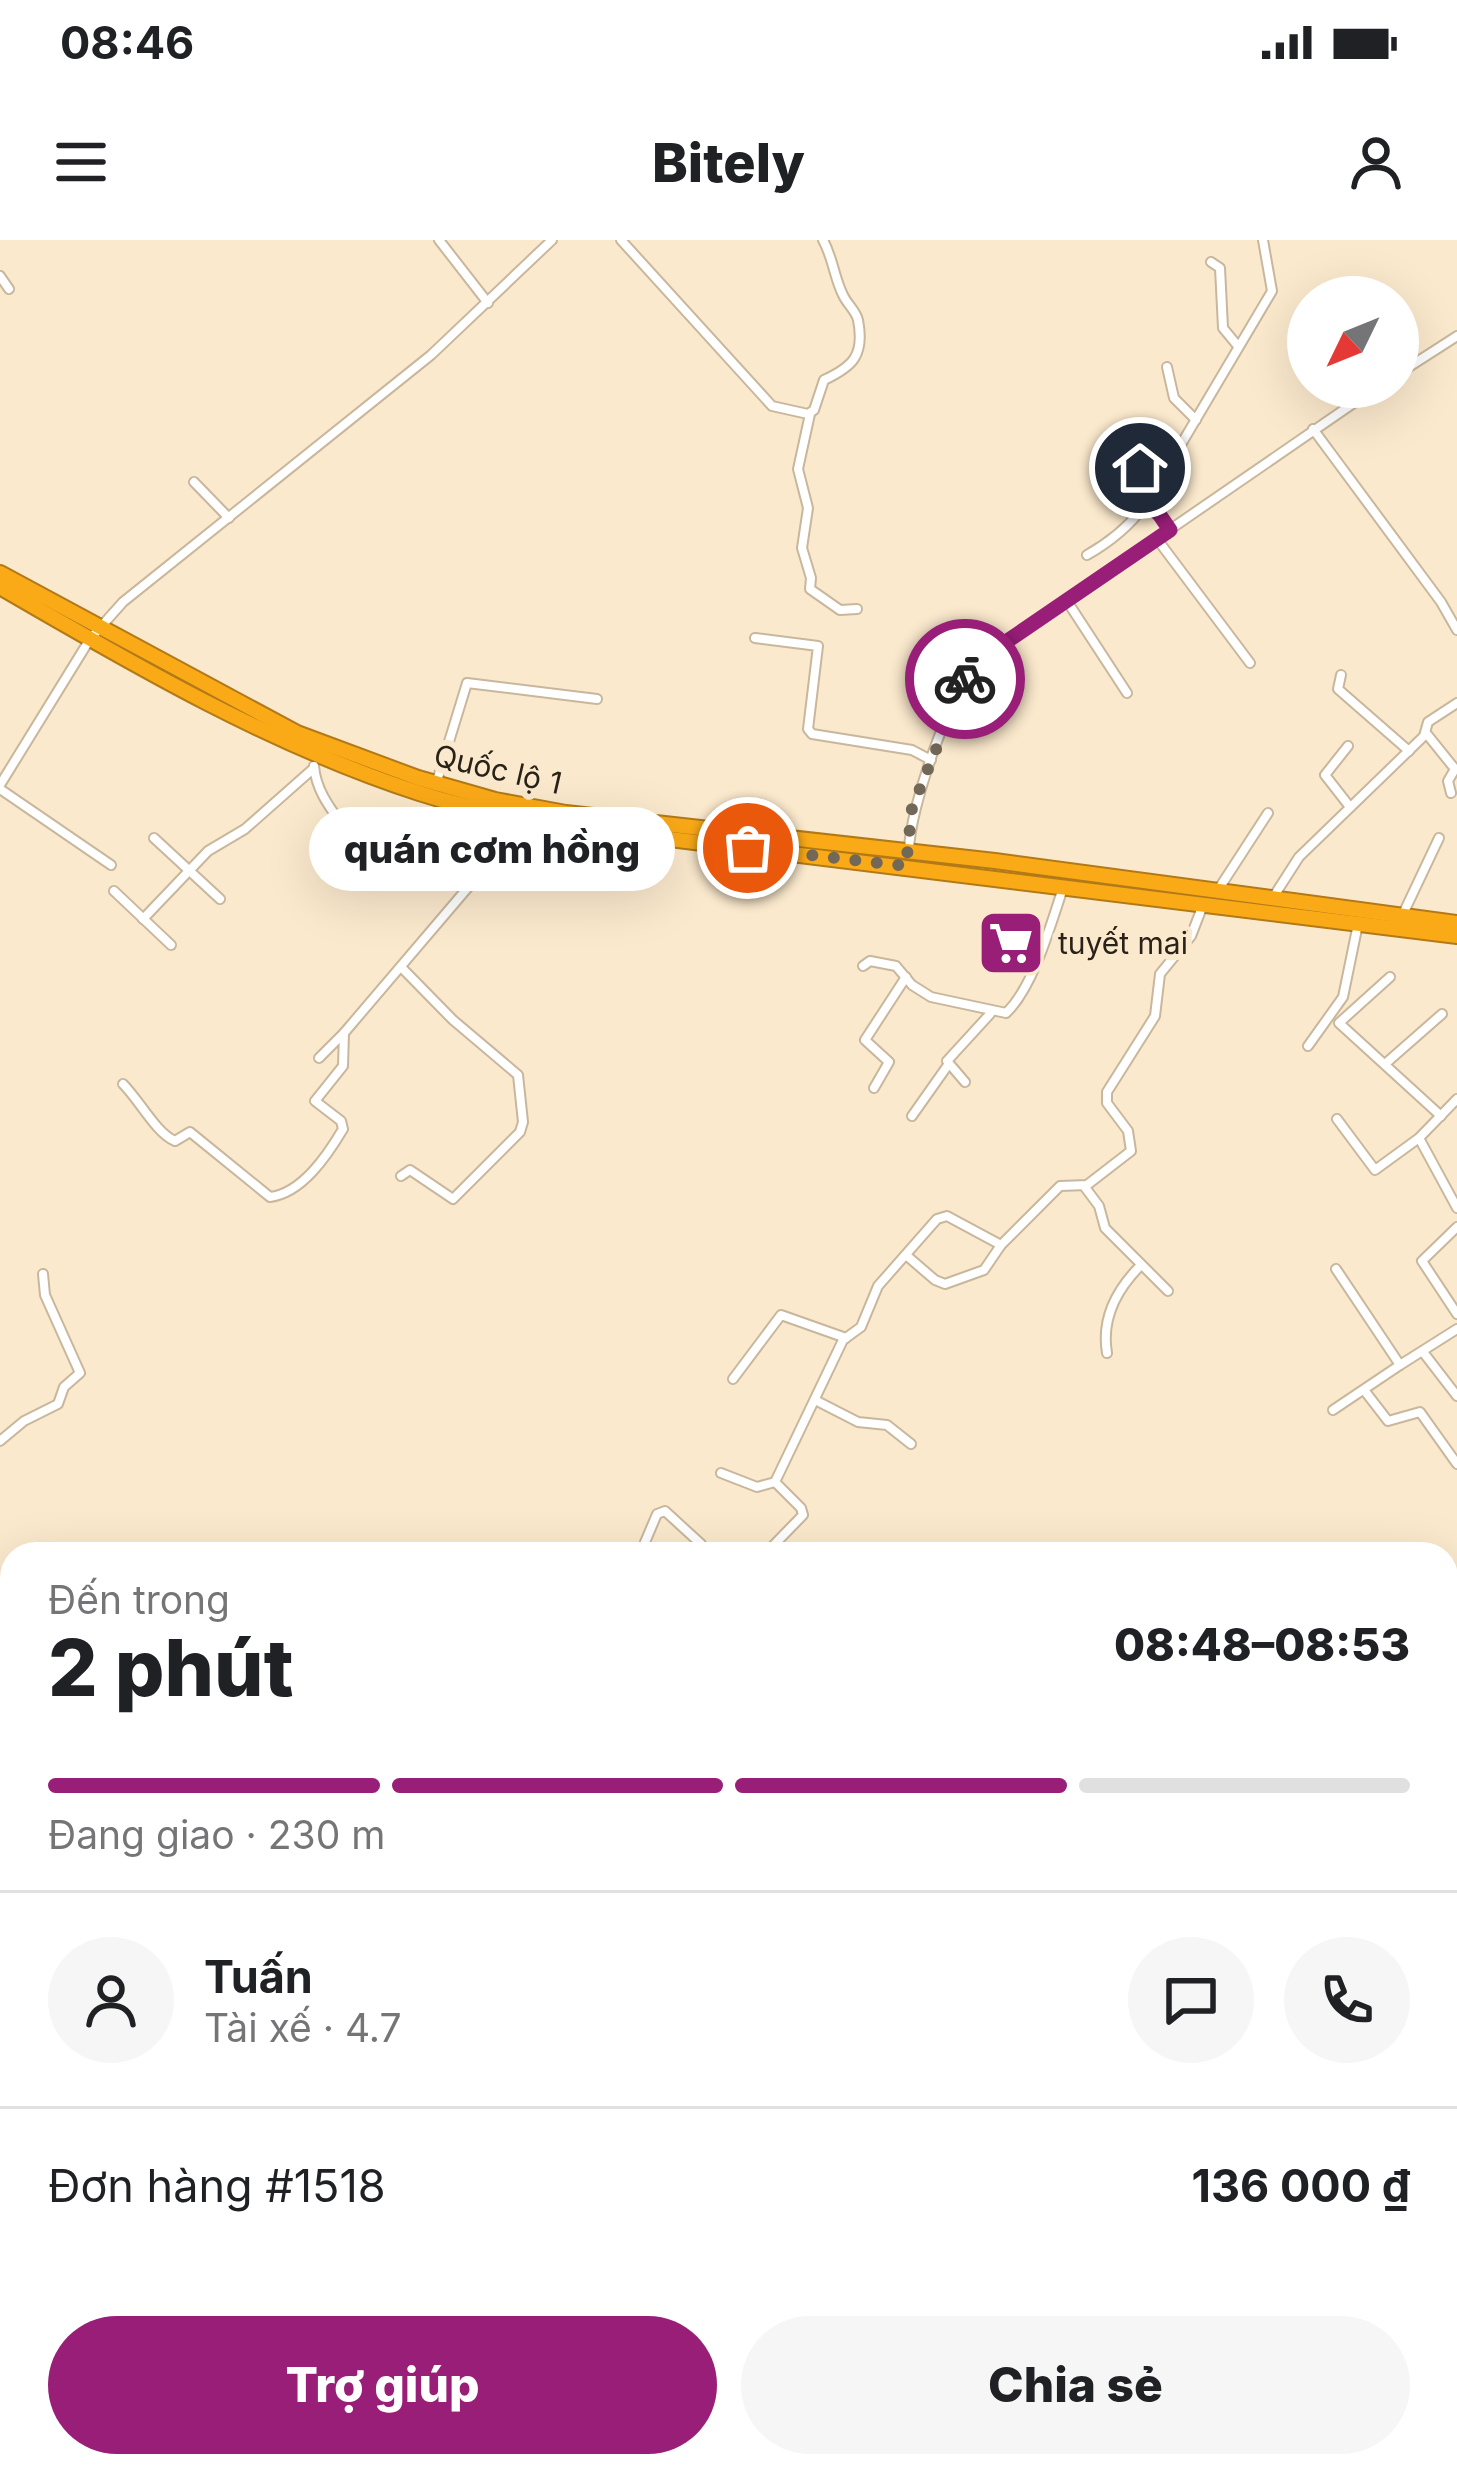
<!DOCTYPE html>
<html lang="vi">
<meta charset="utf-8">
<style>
:root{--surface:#fff;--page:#f6f6f6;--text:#202124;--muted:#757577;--line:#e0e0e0;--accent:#981e78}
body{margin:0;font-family:Inter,sans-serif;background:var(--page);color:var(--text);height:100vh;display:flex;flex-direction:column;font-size:45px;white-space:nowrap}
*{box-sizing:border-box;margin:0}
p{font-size:39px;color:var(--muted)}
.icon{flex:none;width:66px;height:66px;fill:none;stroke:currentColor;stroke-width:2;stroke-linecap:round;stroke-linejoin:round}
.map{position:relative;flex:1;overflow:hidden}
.panel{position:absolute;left:0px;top:1302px;width:1458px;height:936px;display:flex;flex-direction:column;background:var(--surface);border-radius:36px 36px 0 0;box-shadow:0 12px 48px #0002}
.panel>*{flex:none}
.needle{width:78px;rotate:227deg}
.controls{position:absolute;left:1287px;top:36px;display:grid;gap:24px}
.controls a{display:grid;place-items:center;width:132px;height:132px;border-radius:50%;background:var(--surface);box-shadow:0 12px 48px #0002;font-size:60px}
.pin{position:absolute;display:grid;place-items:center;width:102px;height:102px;color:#fff;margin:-51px;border:6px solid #fff;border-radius:50%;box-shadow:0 3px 12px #0007}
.courier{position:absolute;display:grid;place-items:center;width:120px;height:120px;margin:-60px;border:9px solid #981e78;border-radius:50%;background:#fff;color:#222;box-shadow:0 3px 15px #0007}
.bubble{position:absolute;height:84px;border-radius:42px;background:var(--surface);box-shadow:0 12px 48px #0002;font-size:39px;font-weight:800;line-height:84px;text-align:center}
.overview em{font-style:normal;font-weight:800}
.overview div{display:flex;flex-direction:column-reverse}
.overview{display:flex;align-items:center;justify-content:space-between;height:204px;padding:0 48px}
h1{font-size:78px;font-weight:800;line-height:90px}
.bar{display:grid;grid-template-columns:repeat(4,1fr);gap:18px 12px;align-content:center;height:144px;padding:0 48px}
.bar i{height:15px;border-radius:9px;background:var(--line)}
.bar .current{background:var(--accent)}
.bar p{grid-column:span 4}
.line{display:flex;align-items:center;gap:30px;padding:0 48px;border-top:3px solid var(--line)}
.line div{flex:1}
.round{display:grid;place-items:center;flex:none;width:126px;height:126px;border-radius:63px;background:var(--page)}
.cta{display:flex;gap:24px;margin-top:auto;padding:24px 48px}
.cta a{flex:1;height:138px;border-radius:72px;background:var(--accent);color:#fff;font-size:48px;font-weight:800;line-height:138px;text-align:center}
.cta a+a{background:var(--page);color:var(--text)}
.status{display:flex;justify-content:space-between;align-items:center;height:84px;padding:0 60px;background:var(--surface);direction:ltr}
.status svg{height:33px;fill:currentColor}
header{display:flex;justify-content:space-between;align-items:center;height:156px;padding:0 48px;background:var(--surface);font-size:54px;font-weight:800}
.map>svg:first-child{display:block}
</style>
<div class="status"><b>08:46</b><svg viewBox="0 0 49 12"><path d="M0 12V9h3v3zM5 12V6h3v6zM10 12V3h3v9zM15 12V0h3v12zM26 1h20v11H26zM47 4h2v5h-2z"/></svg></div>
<header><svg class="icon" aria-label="menu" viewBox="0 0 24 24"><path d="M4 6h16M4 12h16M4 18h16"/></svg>Bitely<svg class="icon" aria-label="person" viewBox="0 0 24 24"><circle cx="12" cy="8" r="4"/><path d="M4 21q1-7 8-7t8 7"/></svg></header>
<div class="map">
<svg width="1457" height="2238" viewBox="0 0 1457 2238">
<rect width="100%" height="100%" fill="#fbe9cd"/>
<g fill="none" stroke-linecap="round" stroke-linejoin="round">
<defs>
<g id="street">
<polyline points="439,0 488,63"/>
<path d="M621,0l151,166 36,8 6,-4 10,-30c28,-13 41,-24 34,-60 -2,-9 -11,-16 -15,-25 -9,-18 -10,-37 -20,-55"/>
<polyline points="1211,22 1220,28 1223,88 1237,105"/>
<polyline points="0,36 9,49"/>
<polyline points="1167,127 1174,158 1196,180"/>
<polyline points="1398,134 1457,96"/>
<polyline points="810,174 798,229 808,268 802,308 811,338 810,349 840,370 857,369"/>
<polyline points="1313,189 1441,362 1457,390"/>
<polyline points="194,242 229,278"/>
<polyline points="1157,245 1272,51 1263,0"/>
<polyline points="1146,264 1159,274 1170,290"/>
<polyline points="1157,299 1250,423"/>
<path d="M1087,315c30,-17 54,-38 70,-70l-17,-17"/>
<polyline points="1067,361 1127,453"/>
<polyline points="755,398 818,406 808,489 812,494 912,510 931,520"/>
<polyline points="1341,435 1338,449 1409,511"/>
<polyline points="1426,493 1455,529 1448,541 1451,553"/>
<polyline points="1348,506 1325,535 1350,567"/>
<path d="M314,526c3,36 32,57 47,89"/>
<polyline points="436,544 467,443 597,459"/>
<polyline points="0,545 90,399 123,362 431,115 552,0"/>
<polyline points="0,549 111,625"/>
<polyline points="154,598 220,659"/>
<path d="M909,610c1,-43 41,-158 70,-189l398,-274"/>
<polyline points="1218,650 1268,573"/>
<polyline points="114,651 171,705"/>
<polyline points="1272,659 1299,617 1424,496 1428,482 1457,463"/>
<polyline points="1403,674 1439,598"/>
<polyline points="143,679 208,611 245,589 314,528"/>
<path d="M863,726l7,-5 26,5 16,19 19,12 75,16c27,-25 45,-89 57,-125"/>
<polyline points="1390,737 1339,783 1441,876"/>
<polyline points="1308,806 1343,757 1358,684"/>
<polyline points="319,818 344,793"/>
<polyline points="1385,824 1442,774"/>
<polyline points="965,842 947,821 990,774"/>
<path d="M123,844c17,17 33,49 52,57l15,-9 80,65c32,-4 57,-41 73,-68l-2,-8 -26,-20 28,-35 1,-33 161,-189 13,-25"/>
<polyline points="874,848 889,822 865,800 906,737"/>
<polyline points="912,876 948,825"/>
<polyline points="1337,879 1375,930 1419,898 1457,859"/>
<polyline points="1419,898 1457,968"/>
<polyline points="401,936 410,930 453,959 520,892 523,882 518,835 453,780 401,727"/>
<polyline points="1084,946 1099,966 1105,988 1168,1051"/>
<polyline points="1457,987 1422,1021 1457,1074"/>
<polyline points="906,1015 935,1040 945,1044 984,1030 1001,1005"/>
<polyline points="1336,1029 1400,1125 1457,1089"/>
<polyline points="1423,1112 1457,1156"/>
<path d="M1107,1113c-6,-35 10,-64 34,-88"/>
<polyline points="733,1139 781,1075 846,1098"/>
<polyline points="1364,1150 1388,1181 1420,1172 1457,1224"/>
<polyline points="815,1160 858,1182 887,1185 911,1204"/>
<polyline points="1333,1170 1400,1125"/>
<polyline points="0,1201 24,1181 58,1164 64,1147 80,1133 45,1055 43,1034"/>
<polyline points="721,1233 757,1247 775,1242"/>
<polyline points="640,1314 657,1274 665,1271 701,1304 706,1314"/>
<polyline points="765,1314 803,1275 801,1268 775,1242 843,1100 861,1087 878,1046 937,979 947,976 1001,1005 1060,946 1087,945 1131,911 1128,891 1107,863 1107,852 1155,776 1160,734 1191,696 1203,665"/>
<polyline points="0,1354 12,1363"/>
<polyline points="1446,1424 1457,1421"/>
<polyline points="1446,1430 1457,1447"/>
<polyline points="0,1545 12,1536"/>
<polyline points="0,1558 12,1567"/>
<polyline points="1446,1569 1457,1580"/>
<polyline points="1446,1627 1457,1617"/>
<polyline points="0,1758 12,1768"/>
<polyline points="0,1845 5,1848"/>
<polyline points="0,1927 12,1939"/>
<polyline points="303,2226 315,2238"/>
<polyline points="636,2226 647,2238"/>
<polyline points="342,2238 362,2226"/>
<polyline points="465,2238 489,2237 501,2226"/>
<polyline points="738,2238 757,2226"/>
</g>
<g id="highway">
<polyline points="0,333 297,493 418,538 495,560 566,573 995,621 1457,683"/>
<path d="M0,347c134,78 271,158 419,206 56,18 113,27 170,36l868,107"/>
</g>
</defs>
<!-- street casing -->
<use href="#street" stroke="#c8b79c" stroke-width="12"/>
<!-- highway casing -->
<use href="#highway" stroke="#b27a17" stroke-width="18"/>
<!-- street -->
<use href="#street" stroke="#fff" stroke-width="8"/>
<!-- highway -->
<use href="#highway" stroke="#fbaa17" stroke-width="14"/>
</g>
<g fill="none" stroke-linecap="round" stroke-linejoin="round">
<!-- done -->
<polyline stroke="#726857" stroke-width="12" stroke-dasharray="0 21.6" points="748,608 906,626 912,568 965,439"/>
<!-- route -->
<polyline stroke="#981e78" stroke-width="15" points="965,439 984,417 1170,290 1159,274 1146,264 1157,245 1140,228"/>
</g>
<!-- icons -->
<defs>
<symbol id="supermarket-square" viewBox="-11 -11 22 22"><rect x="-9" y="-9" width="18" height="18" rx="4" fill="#981e78" stroke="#fbe9cd"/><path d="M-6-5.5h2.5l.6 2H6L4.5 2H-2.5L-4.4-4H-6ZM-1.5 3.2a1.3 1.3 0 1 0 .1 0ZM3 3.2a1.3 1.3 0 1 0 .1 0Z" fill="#fff"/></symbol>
</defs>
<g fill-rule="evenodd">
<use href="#supermarket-square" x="973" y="665" width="76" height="76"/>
</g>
<g text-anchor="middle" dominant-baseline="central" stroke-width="12" stroke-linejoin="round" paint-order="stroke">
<!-- street labels -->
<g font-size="30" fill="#292218" stroke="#fbe9cd">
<text transform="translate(498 529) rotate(13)">Quốc lộ 1</text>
</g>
<!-- poi labels -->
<g font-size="30" fill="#292218" stroke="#fbe9cd" text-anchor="start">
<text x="1058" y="703">tuyết mai</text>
</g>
</g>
</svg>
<div class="controls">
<a><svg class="needle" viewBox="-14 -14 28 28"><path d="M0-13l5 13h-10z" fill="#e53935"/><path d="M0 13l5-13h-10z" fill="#757577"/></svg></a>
</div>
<div class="pin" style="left:748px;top:608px;background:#ea580c"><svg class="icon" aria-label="bag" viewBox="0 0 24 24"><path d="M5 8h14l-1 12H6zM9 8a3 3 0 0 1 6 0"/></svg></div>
<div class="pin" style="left:1140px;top:228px;background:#1f2937"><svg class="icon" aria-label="home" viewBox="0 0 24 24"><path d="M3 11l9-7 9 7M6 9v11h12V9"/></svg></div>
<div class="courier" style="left:965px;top:439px"><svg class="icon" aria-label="bike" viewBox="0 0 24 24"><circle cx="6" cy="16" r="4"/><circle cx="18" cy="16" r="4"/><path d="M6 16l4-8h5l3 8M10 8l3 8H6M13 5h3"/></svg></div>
<div class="bubble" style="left:309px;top:567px;width:366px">quán cơm hồng</div>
<section class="panel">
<div class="overview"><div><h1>2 phút</h1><p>Đến trong</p></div><em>08:48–08:53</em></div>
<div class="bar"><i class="current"></i><i class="current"></i><i class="current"></i><i></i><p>Đang giao · 230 m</p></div>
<div class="line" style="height:216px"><a class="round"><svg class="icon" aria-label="person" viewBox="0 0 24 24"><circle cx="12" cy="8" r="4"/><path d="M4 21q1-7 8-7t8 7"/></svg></a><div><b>Tuấn</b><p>Tài xế · 4.7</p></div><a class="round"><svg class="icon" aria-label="chat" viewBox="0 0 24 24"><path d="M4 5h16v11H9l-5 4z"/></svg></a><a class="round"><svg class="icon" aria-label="phone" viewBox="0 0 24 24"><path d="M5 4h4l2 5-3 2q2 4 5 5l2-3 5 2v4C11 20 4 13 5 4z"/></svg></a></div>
<div class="line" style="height:156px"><div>Đơn hàng #1518</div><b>136 000 ₫</b></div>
<div class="cta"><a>Trợ giúp</a><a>Chia sẻ</a></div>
</section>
</div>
